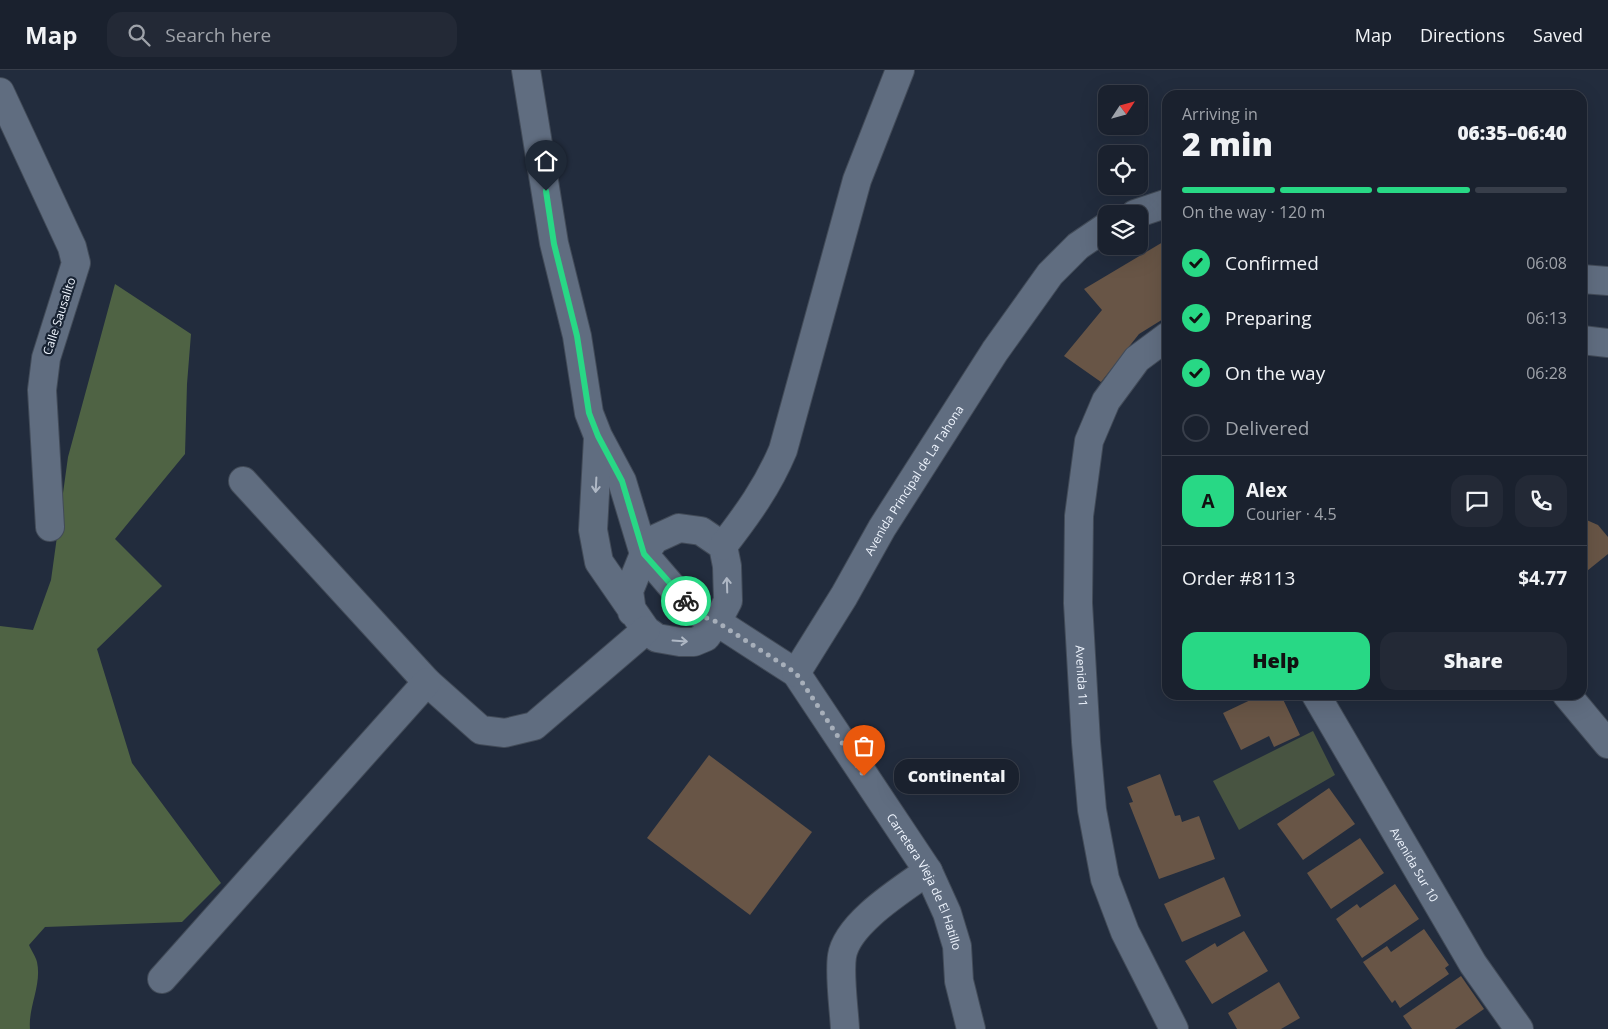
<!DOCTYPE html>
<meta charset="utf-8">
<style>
:root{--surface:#1a212e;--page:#232936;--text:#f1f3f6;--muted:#9fa3aa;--line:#383e4a;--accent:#28d885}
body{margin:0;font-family:"Open Sans",sans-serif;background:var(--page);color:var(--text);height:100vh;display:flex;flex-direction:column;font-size:19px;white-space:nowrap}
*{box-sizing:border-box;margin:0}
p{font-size:16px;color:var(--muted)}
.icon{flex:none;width:28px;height:28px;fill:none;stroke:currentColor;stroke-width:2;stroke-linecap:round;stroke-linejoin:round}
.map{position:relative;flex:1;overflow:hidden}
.details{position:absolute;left:1162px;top:20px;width:425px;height:610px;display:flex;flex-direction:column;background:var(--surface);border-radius:15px;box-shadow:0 5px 20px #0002,0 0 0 1px var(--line)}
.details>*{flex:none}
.needle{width:32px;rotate:54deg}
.tools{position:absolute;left:1098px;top:15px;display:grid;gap:10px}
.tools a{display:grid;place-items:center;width:50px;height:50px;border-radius:10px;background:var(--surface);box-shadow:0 5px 20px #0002,0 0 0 1px var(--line);font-size:25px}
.pin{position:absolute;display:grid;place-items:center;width:42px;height:42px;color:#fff;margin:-51px -21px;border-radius:50% 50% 50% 0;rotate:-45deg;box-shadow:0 0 5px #0007}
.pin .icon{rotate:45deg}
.courier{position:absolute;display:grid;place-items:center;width:50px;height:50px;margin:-25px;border:4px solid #28d885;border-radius:50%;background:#fff;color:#222;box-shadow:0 1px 6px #0007}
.bubble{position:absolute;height:35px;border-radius:15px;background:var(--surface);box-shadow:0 5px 20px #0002,0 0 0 1px var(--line);font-size:16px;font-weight:800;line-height:35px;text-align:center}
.head em{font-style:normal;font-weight:800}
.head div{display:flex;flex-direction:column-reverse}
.head{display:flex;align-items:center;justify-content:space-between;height:85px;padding:0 20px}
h1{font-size:32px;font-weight:800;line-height:38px}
.bar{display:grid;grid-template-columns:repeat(4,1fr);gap:8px 5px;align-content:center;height:60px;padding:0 20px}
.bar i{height:6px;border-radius:4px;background:var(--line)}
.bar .on{background:var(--accent)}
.bar p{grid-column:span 4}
.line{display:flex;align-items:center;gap:12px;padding:0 20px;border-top:1px solid var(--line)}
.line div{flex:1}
.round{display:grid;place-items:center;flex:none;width:52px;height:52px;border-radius:15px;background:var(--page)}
ol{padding:0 20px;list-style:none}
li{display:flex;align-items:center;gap:15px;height:55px}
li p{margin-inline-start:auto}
li .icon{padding:5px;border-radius:50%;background:var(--accent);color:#111;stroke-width:4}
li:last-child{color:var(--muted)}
li i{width:28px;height:28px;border:2px solid var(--line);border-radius:50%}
.cta{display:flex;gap:10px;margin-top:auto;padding:10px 20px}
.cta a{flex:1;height:58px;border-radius:15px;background:var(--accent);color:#111;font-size:20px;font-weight:800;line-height:58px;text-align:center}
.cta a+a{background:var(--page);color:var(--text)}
header{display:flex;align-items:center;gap:30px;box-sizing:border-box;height:70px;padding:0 25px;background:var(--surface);border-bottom:1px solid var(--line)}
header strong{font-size:24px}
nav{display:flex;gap:28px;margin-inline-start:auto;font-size:18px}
.search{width:350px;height:45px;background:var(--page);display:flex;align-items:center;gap:12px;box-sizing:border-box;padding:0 18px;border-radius:15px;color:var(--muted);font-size:19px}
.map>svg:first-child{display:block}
</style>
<header>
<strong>Map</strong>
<div class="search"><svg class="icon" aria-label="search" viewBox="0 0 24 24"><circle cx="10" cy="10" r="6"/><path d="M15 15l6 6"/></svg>Search here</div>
<nav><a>Map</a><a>Directions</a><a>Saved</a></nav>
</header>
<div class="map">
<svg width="1608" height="959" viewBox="0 0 1608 959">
<rect width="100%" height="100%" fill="#222c3d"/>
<!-- green -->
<polygon fill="#485441" points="1313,661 1335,705 1239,760 1213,711"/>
<!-- forest -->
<path fill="#4f6344" d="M115,214l76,50 -4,50 -2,70 -70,85 47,47 -65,63 35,114 89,120 -39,39 -137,5 -16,18c2,5 7,12 8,17 5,23 -9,45 -7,67h-30v-403l33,4 18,-50 17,-123z"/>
<!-- building -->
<g fill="#685546">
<polygon points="1168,169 1168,246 1139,264 1101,312 1064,286 1102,240 1084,219"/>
<polygon points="1582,448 1598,455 1608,467 1608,484 1582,505"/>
<polygon points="1261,625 1281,625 1300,665 1274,677 1269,666 1241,680 1223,643"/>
<polygon points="709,685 812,762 750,845 647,768"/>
<polygon points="1160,704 1175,746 1180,745 1182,752 1199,746 1215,789 1159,809 1129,733 1133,732 1127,717"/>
<polygon points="1329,718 1355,754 1303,790 1277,754"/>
<polygon points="1360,768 1384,803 1331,839 1307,803"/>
<polygon points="1224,807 1241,846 1182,872 1164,834"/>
<polygon points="1395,814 1419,849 1362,888 1336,849 1357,834 1360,838"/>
<polygon points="1424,859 1449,895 1445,898 1449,904 1400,938 1395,930 1392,933 1363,892 1387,876 1391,882"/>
<polygon points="1244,861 1268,901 1212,934 1185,891 1215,873 1217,877"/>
<polygon points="1461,906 1484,939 1455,959 1412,959 1403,946"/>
<polygon points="1279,912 1300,948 1281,959 1237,959 1228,943"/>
</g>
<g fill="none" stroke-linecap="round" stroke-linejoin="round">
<defs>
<g id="minor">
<path id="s1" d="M526,0l28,173 23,93 12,77 9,23 24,45 22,73 36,42 24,21 13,5 79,51 132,198 19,42 10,33 2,35 12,48"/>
<polyline points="0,22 72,177 76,193 46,288 42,320 50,457"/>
<polyline points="1135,144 1168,133"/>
<polyline points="1582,209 1608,211"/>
<path id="s2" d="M1168,266l-31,23 -31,42 -17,40 -10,75 -1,87 8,139 6,68 13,69 20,53 49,97"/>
<polyline points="1582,270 1608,273"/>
<polyline points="598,368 593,460 599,492 646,560 657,568 680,572 694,572 706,567 717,552 728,531 727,496 723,476 701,461 679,458 655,469 644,484 629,521 632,542"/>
<polyline points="243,411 427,612 481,660 505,663 534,656 646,560"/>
<path d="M723,476c24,-31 45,-60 60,-96l74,-270 43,-110"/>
<path id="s3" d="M796,603l48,-77 38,-68 113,-177 55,-77 28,-28 28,-19"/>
<path id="s4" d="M1316,625l157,269 46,65"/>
<polyline points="1567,625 1608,674"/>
<polyline points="162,909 427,612"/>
<path d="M845,959c-1,-20 -6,-54 -3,-73 5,-33 61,-67 86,-85"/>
</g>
</defs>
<!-- minor casing -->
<use href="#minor" stroke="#424b58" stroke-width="30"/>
<!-- minor -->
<use href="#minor" stroke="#606d80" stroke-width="28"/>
</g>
<!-- one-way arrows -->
<defs><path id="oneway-shaft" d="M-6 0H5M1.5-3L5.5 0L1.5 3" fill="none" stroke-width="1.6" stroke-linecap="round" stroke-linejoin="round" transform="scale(1.25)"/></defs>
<g stroke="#afb8c5">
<use href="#oneway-shaft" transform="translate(596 415) rotate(93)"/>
<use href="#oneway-shaft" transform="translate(727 515) rotate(-92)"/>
<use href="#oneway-shaft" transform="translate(680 571) rotate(4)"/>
</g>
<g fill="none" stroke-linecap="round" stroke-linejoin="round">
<!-- done -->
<polyline stroke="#a7afba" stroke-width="5" stroke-dasharray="0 9" points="686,531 704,547 717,552 796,603 864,706"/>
<!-- route -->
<polyline stroke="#28d885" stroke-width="6" points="546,121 554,174 577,266 589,343 598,366 622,411 644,484 686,531"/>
</g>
<g text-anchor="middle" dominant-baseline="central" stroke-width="4.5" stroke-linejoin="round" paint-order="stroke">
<!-- street labels -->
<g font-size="12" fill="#eff5fe" stroke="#182333">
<text transform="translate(59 246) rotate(-72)">Calle Sausalito</text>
<text stroke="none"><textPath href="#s3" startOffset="226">Avenida Principal de La Tahona</textPath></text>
<text stroke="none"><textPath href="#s2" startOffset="370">Avenida 11</textPath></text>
<text stroke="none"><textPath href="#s4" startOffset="196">Avenida Sur 10</textPath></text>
<text stroke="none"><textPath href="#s1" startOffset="942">Carretera Vieja de El Hatillo</textPath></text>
</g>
</g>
</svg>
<div class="tools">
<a><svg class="needle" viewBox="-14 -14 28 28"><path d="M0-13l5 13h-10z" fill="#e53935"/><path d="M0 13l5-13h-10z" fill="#9fa3aa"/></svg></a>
<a><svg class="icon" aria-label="locate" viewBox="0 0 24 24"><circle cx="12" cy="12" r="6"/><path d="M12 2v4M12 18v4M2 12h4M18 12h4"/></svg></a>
<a><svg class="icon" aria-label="layers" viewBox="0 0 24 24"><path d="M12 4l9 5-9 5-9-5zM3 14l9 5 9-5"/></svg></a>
</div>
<div class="pin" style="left:864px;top:706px;background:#ea580c"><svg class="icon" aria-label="bag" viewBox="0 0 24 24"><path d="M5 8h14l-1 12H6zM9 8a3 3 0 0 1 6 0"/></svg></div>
<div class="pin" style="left:546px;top:121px;background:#1f2937"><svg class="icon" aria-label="home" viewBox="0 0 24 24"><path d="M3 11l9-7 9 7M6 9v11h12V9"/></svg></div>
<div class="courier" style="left:686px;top:531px"><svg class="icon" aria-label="bike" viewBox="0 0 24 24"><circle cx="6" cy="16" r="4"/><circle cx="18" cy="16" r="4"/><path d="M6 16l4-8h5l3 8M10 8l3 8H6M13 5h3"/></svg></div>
<div class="bubble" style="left:894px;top:689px;width:125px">Continental</div>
<section class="details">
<div class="head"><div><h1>2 min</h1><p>Arriving in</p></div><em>06:35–06:40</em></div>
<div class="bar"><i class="on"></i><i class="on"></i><i class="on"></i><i></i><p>On the way · 120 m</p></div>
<ol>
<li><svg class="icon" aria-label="check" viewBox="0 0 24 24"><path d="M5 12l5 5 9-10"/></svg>Confirmed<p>06:08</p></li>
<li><svg class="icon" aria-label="check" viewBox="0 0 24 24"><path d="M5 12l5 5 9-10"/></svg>Preparing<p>06:13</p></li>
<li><svg class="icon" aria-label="check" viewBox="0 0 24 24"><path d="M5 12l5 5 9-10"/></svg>On the way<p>06:28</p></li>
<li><i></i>Delivered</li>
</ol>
<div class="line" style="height:90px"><b class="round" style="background:var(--accent);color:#111">A</b><div><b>Alex</b><p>Courier · 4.5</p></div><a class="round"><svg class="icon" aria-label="chat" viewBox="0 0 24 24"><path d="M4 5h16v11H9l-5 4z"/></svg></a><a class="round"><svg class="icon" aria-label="phone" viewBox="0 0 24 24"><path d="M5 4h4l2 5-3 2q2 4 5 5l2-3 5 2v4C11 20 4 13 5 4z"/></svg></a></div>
<div class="line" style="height:65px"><div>Order #8113</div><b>$4.77</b></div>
<div class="cta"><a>Help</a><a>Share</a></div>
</section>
</div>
